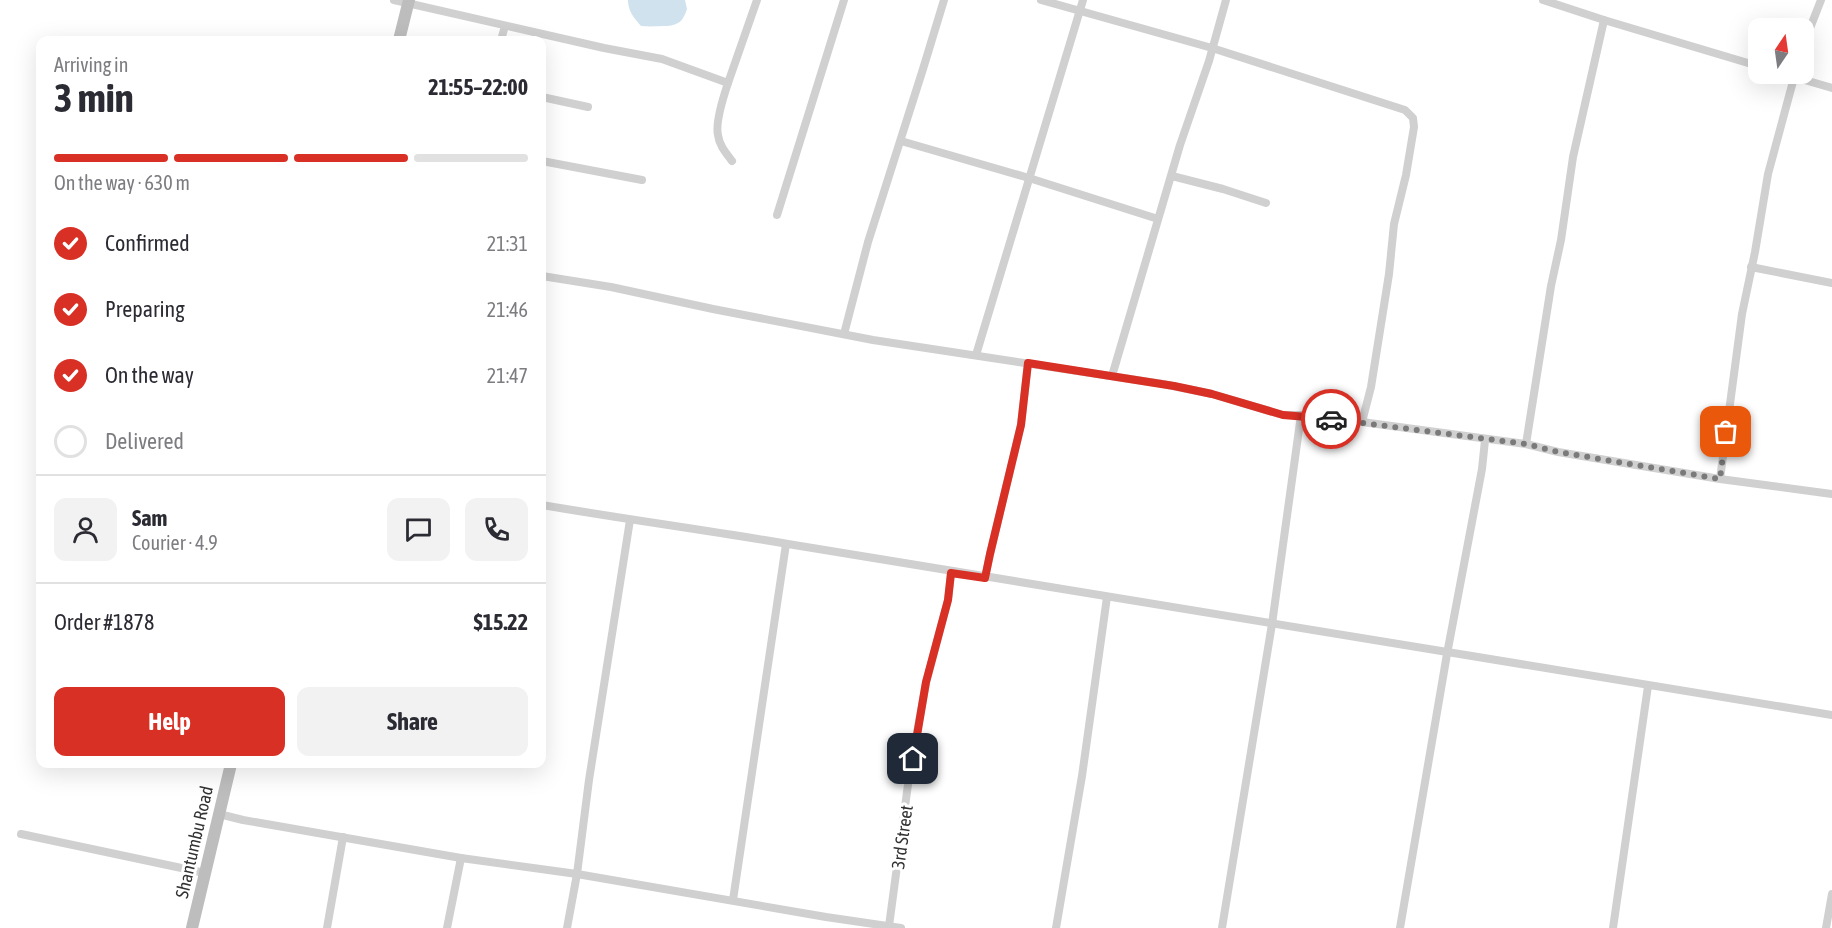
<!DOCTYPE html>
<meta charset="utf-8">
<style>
:root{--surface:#fff;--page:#f2f2f3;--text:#2b2b33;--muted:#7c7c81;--line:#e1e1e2;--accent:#d93025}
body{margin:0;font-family:"Asap Condensed",sans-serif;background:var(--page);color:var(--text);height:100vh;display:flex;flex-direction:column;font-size:22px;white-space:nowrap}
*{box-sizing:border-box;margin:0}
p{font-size:20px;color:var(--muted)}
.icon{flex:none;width:33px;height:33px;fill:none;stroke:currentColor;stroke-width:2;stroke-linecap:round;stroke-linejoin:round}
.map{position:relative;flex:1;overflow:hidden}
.sheet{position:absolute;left:36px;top:36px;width:510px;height:732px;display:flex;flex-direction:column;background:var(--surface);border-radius:12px;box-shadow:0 6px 24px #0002}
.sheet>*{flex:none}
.needle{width:39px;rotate:13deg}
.buttons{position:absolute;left:1748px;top:18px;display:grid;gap:12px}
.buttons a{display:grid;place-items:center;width:66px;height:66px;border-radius:12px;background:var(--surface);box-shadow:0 6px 24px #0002;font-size:30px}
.pin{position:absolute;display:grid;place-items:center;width:51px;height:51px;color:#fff;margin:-26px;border-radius:12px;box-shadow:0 3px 9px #0006}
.courier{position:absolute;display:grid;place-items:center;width:60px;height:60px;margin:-30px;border:4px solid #d93025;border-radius:50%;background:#fff;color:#222;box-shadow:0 2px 8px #0007}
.overview em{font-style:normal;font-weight:700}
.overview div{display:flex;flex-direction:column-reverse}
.overview{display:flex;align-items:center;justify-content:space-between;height:102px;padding:0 18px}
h1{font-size:39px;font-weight:700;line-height:45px}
.bar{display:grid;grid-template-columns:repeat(4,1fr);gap:9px 6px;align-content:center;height:72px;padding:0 18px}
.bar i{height:8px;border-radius:4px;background:var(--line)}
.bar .selected{background:var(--accent)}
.bar p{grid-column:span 4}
.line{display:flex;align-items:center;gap:15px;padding:0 18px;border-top:2px solid var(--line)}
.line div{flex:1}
.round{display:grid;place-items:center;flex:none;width:63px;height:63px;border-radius:12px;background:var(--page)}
ol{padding:0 18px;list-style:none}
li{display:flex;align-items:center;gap:18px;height:66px}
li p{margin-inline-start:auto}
li .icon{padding:6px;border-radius:50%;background:var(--accent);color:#fff;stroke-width:4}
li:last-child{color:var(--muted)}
li i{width:33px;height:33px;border:3px solid var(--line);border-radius:50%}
.primary-button{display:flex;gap:12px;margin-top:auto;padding:12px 18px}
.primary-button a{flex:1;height:69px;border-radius:12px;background:var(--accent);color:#fff;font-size:24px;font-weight:700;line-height:69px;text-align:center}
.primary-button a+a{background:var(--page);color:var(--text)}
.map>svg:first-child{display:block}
</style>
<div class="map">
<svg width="1832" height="928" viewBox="0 0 1832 928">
<rect width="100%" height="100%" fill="#fff"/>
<!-- water -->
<path fill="#cfe2ee" d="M628,0h57l2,9c-4,12 -8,16 -20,17 -9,0 -16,1 -26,0 -7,-8 -13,-15 -13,-26z"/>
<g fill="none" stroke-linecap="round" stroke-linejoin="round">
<!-- street -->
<g stroke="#d0d0d0" stroke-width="8">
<path d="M394,0l210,48 58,11 66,24c-4,12 -13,40 -10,52 1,10 8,18 14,26"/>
<polyline points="1041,0 1212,48 1405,110 1413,118 1414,127 1406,175 1394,224 1389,274 1371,387 1362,422"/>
<polyline points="1604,20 1758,66"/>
<polyline points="501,40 505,26"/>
<polyline points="1803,46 1821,0"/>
<polyline points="1784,74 1832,88"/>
<polyline points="728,83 757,0"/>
<polyline points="542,97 588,107"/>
<polyline points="901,141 1029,178 1158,219"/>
<polyline points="542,161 642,180"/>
<polyline points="1172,176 1223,189 1266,203"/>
<polyline points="777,215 844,0"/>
<polyline points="1751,267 1832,283"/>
<polyline points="542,276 611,287 713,309 873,340 1163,384 1212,394 1283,415 1301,415 1362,422 1526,444 1558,452 1720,479 1832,494"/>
<polyline points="844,334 868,242 923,69 944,0"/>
<polyline points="976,355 1083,0"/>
<polyline points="1112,376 1180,145 1209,61 1226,0"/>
<polyline points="1526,444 1551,286 1561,240 1573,157 1604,20 1543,0"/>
<polyline points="1720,479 1742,314 1755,252 1768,174 1795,74"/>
<path d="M542,505c82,14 164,25 246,39 348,59 696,117 1044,171"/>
<polyline points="985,578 990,554 1021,425 1028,363"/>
<polyline points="219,814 243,820 461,858 577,874 826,917 901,928"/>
<polyline points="21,834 205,873"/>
<polyline points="733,900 786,544"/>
<polyline points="889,926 909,777 926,683 948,600 951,573"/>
<polyline points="327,928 343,837"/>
<polyline points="447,928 461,858"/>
<polyline points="567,928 577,874 589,780 630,520"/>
<polyline points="1056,928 1082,776 1107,597"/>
<polyline points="1222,928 1272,624 1301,415"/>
<polyline points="1400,928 1447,654 1482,469 1485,440"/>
<polyline points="1613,928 1648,686"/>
<polyline points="1826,928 1832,894"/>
</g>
<!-- secondary -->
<g stroke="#bdbdbd" stroke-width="12">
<polyline points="399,40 409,0"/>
<polyline points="192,928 231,764"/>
</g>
</g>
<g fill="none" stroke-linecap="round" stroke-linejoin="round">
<!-- done -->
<polyline stroke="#7a7a7a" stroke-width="6" stroke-dasharray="0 10.8" points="1331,419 1526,444 1558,452 1720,479 1726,432"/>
<!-- route -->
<polyline stroke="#d93025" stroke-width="8" points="913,759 926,682 948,600 951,573 985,578 990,554 1021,425 1028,363 1174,386 1212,394 1283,415 1331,419"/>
</g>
<g text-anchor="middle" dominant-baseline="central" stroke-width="6" stroke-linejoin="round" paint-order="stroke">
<!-- street labels -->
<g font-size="18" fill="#333" stroke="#fff">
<text transform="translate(902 837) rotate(-82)">3rd Street</text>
<text transform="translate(194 842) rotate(-77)">Shantumbu Road</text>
</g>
</g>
</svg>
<div class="buttons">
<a><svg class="needle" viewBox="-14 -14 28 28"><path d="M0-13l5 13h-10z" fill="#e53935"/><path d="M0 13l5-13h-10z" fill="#7c7c81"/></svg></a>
</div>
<div class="pin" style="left:1726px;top:432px;background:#ea580c"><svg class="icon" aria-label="bag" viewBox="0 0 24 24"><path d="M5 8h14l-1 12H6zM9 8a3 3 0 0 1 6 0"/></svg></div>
<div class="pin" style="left:913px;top:759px;background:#1f2937"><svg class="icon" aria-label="home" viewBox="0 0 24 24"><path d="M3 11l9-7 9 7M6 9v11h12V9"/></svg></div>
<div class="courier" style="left:1331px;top:419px"><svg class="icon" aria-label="car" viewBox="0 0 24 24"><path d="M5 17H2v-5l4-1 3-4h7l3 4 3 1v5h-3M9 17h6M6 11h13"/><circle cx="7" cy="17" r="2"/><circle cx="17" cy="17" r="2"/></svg></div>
<section class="sheet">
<div class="overview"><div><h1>3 min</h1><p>Arriving in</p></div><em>21:55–22:00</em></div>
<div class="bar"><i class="selected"></i><i class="selected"></i><i class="selected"></i><i></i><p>On the way · 630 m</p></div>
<ol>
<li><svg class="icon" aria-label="check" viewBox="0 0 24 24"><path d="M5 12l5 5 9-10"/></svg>Confirmed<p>21:31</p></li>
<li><svg class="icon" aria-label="check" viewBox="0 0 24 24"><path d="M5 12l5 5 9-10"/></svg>Preparing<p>21:46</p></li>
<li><svg class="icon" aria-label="check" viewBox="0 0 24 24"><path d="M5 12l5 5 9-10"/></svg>On the way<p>21:47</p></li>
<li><i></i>Delivered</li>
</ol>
<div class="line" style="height:108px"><a class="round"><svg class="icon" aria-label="person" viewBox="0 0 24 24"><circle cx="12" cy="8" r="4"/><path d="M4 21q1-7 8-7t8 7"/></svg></a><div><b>Sam</b><p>Courier · 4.9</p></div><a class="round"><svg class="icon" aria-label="chat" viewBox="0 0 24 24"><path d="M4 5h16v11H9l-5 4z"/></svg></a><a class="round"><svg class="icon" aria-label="phone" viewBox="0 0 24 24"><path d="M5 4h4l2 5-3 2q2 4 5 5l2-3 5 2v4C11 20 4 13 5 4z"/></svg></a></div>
<div class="line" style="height:78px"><div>Order #1878</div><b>$15.22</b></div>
<div class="primary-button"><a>Help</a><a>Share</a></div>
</section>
</div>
